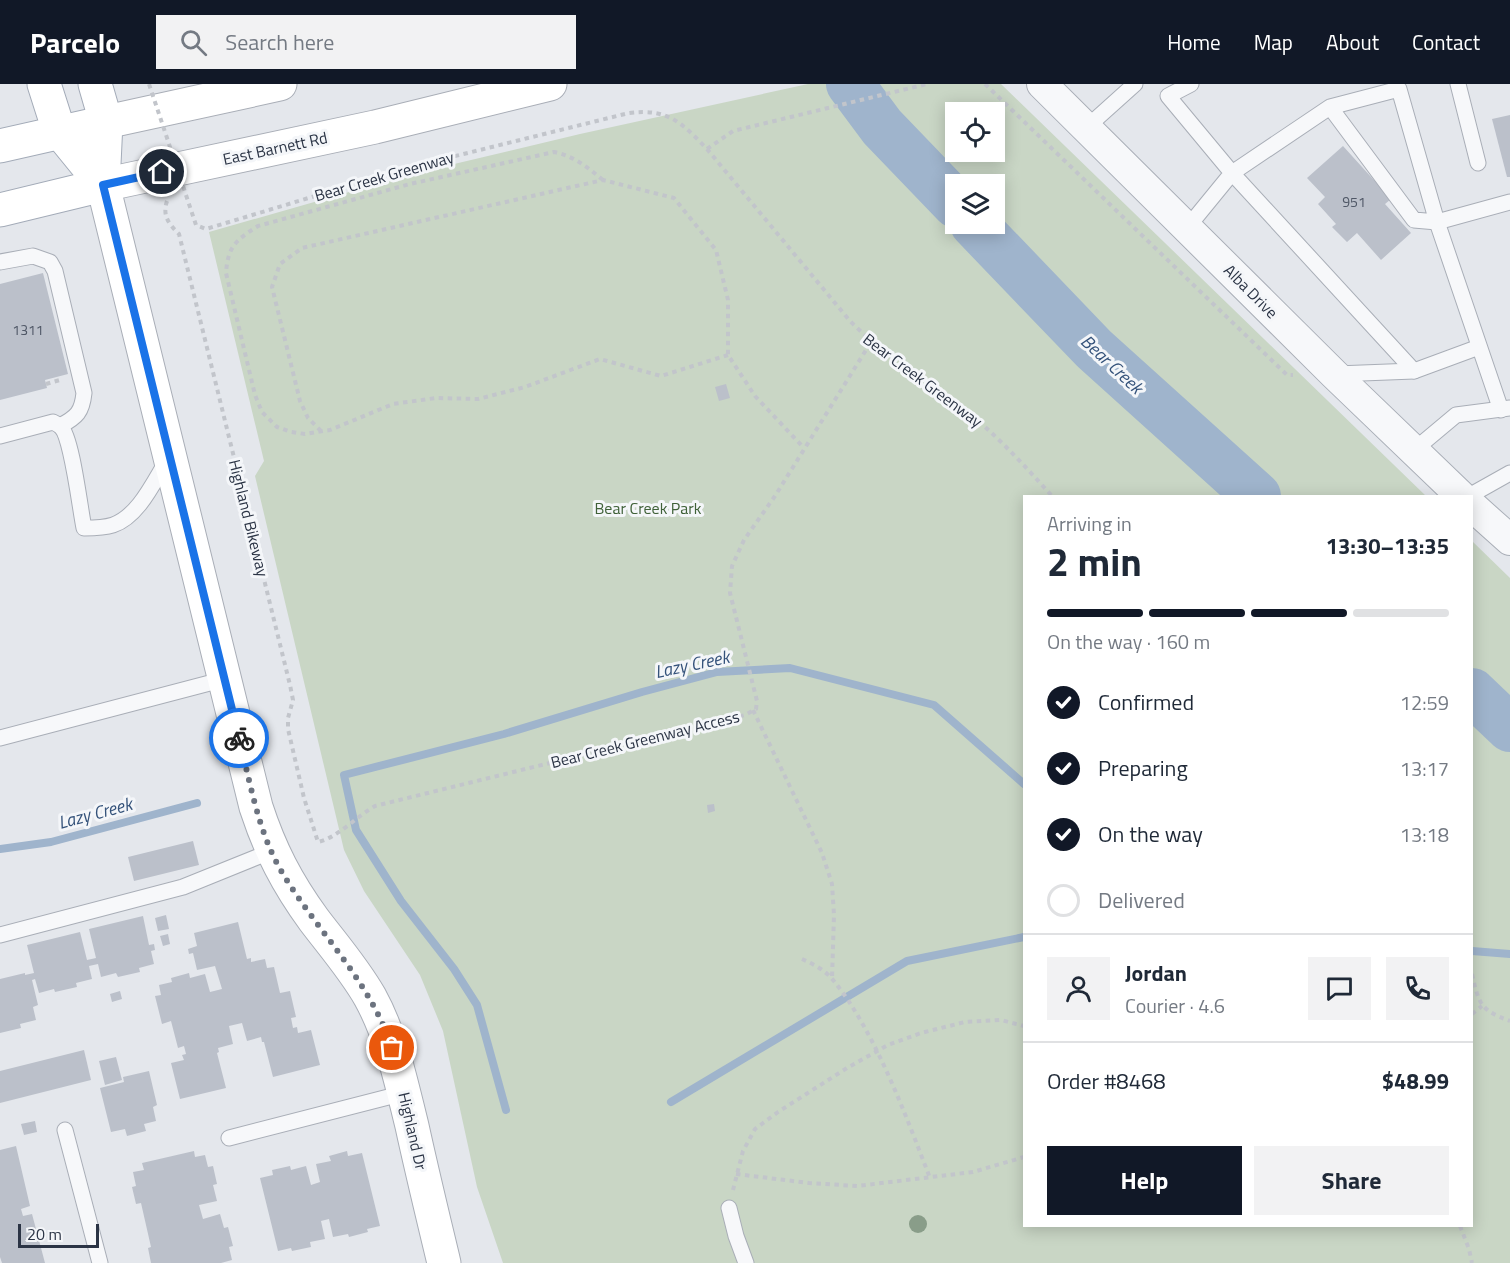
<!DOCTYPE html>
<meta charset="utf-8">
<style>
:root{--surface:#fff;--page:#f2f2f3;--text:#1f2937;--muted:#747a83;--line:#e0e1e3;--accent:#111827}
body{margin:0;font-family:"Titillium Web",sans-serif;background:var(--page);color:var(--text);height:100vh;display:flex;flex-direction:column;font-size:22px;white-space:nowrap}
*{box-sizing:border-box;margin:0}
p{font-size:20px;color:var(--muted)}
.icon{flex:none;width:33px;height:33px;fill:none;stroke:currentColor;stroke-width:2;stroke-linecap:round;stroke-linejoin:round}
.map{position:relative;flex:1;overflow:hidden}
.sheet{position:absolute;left:1023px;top:411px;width:450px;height:732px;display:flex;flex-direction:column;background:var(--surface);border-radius:0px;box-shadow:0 3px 15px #0003}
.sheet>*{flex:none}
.buttons{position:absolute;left:945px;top:18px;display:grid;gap:12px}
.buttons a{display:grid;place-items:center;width:60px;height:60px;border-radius:0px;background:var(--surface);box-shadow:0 3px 15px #0003;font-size:30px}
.scale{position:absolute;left:18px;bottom:15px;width:81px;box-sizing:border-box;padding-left:6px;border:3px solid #2b3445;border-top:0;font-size:16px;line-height:21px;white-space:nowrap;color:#2b3445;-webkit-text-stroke:4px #f4f6f9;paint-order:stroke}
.pin{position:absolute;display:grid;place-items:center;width:51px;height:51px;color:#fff;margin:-26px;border:3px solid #fff;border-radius:50%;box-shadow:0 2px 6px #0007}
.courier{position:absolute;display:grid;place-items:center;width:60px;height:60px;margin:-30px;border:4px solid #1a73e8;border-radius:50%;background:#fff;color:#222;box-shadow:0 2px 8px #0007}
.summary em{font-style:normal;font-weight:700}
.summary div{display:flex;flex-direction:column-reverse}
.summary{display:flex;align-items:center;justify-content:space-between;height:102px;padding:0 24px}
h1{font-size:39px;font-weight:700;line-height:45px}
.bar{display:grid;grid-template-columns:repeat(4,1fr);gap:9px 6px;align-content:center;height:72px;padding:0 24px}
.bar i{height:8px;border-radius:4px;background:var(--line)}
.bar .current{background:var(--accent)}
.bar p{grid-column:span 4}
.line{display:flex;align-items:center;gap:15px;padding:0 24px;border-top:2px solid var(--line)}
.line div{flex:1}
.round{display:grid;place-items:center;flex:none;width:63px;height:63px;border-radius:0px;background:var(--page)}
ol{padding:0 24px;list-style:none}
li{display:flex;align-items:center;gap:18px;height:66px}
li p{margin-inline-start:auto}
li .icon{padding:6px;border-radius:50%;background:var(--accent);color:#fff;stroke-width:4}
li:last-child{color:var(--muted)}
li i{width:33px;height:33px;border:3px solid var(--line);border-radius:50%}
.action{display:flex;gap:12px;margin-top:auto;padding:12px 24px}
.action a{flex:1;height:69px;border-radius:0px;background:var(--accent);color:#fff;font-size:24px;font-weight:700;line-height:69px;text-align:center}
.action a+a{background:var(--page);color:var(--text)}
header{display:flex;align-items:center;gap:36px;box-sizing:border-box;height:84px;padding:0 30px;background:var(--accent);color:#fff}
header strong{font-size:28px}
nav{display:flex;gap:33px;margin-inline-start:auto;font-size:21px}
.search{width:420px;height:54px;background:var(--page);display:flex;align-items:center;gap:15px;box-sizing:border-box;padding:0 21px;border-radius:0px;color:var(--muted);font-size:22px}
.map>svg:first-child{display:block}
</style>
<header>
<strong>Parcelo</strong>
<div class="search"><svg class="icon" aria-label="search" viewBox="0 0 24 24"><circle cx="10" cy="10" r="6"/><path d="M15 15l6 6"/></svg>Search here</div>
<nav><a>Home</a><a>Map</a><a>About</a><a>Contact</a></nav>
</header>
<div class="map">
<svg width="1510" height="1179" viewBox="0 0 1510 1179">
<rect width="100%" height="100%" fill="#e4e7ec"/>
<!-- green -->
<path fill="#c9d6c5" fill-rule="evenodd" d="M808,0h193l425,412h-402v730h448v-685l38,37v685h-1007l-26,-76 -34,-156 -23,-56 -56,-84 -20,-41 -89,-374 9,-15 -55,-229 203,-58 168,-40zM956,28h38v40h-38zM956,100h38v40h-38z"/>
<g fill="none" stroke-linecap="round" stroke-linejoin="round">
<!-- stream -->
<g stroke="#9fb4cc" stroke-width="8">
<polyline points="0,765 51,758 197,719"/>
<polyline points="1472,867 1510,870"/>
<polyline points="671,1018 907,877 1024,853"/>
<polyline points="506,1026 477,921 454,885 401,817 356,746 344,691 504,650 642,608 717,588 790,584 934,621 1024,700"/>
</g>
<!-- river -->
<g stroke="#9fb4cc" stroke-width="48">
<polyline points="850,0 882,43 956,120"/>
<polyline points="974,140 1094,265 1257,412"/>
<polyline points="1472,608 1510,644"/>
</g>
</g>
<!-- building -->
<g fill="#bbc0ca">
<polygon points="1510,31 1510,93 1507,93 1492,35"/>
<polygon points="1343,62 1391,115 1385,120 1411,149 1381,176 1357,149 1347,158 1332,143 1336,140 1318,120 1325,113 1307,94"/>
<polygon points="43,189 68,290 45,296 47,304 0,316 0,200"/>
<polygon points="726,300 730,314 719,317 715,303"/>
<polygon points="714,720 715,727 708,729 707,721"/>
<polygon points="193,757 199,781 134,797 128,773"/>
<polygon points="166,831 169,845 158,847 155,834"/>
<polygon points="143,832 149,861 154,860 155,866 151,867 154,880 139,884 140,888 118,893 116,889 101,893 98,880 89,882 92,895 76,899 77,903 55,908 54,905 39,909 35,895 32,896 38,921 33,923 36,936 20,940 21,944 0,949 0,895 25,889 25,891 34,889 27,861 80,848 87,876 96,874 89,845"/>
<polygon points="238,838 247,875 251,874 251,878 265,875 267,884 274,883 280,909 290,907 296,933 291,934 293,944 297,943 298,949 311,946 320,981 273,993 264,958 262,958 261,953 247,957 242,939 229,942 233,960 218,964 219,968 217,969 226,1004 180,1015 171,979 184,976 182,971 186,970 184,962 178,964 171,937 162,940 155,912 161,911 159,901 172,898 171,894 189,889 190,894 205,890 210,908 222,905 215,882 197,886 193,869 189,870 188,865 197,862 194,849"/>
<polygon points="168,850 170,860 163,862 160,852"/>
<polygon points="120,907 122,915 112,918 110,910"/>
<polygon points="84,966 91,996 0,1019 0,987"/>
<polygon points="116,973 122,996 105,1001 99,977"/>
<polygon points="149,987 157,1021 153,1023 156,1037 144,1040 146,1047 127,1052 125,1045 111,1048 100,1004 124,998 123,993"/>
<polygon points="35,1037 37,1048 24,1051 21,1040"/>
<polygon points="16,1062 30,1122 21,1125 23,1132 32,1130 45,1179 2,1179 0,1173 0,1066"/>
<polygon points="194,1067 195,1073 205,1071 208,1083 213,1082 217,1100 213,1101 217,1117 199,1121 203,1135 220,1130 224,1144 228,1143 233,1162 229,1163 232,1176 221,1179 151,1179 148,1164 151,1163 141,1119 136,1120 132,1103 136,1102 133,1088 144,1086 142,1079"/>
<polygon points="347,1067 348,1072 362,1069 380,1142 367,1145 368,1148 349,1153 348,1150 333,1153 329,1135 321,1137 325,1155 310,1158 311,1163 292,1167 291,1164 278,1167 260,1094 273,1091 272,1086 290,1082 291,1086 306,1082 311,1101 320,1098 316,1080 331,1077 329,1072"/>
</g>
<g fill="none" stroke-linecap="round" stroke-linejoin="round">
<defs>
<g id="service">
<polyline points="1458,0 1478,79"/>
<polyline points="1330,23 1414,136 1437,138 1399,5 1330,23 1232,89 1414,287"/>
<polyline points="1086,44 1135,0"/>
<polyline points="1187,144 1232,89 1168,12 1191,0"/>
<path d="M0,178l33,-6 17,6 5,9 29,122c-2,19 -7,24 -24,33"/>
<polyline points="1336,290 1414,287 1479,263"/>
<polyline points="1501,326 1437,138 1510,118"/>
<path d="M0,352l53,-14c2,1 6,3 8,5 11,11 19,82 23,101 9,0 20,0 29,-3 26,-9 41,-44 55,-66"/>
<polyline points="1413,367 1456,331 1510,324"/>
<polyline points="1469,412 1510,389"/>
<polyline points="0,654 225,595"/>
<polyline points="0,851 183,803 272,767"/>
<polyline points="65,1046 100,1179"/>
<polyline points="229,1054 404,1009"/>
<polyline points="729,1124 736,1152 746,1179"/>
</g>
<g id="minor">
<polyline points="1042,0 1334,290 1461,412"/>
<polyline points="1472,422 1510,456"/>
</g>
<g id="secondary">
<polyline points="106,38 280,0"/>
<path d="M444,1179c-11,-46 -22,-91 -32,-137 -11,-44 -20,-89 -42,-129 -16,-28 -37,-52 -56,-77 -27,-37 -44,-70 -58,-113l-153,-622 272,-58 175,-43"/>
</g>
<g id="primary">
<polyline points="44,0 59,47 103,101"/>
<polyline points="95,0 106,38 103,101"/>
<polyline points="0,62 106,38"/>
<polyline points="0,126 103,101"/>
</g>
</defs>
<!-- service casing -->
<use href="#service" stroke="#a9aeb7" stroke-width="17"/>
<!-- minor casing -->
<use href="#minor" stroke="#a9aeb7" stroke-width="32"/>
<!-- secondary casing -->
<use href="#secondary" stroke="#a9aeb7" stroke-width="35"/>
<!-- primary casing -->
<use href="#primary" stroke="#a3abb8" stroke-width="35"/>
<!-- path -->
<g stroke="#c2c5cb" stroke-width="4" stroke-dasharray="4.5 4.5" stroke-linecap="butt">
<polyline points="985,0 1287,291 1293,291"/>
<polyline points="707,65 733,47 927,0"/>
<path d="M411,83l218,-54c39,-5 53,10 78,36l143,172c33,33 72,57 110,85 34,26 63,58 92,90"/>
<path d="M603,96c-16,-13 -29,-24 -49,-28l-144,32 -152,42c-22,14 -30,20 -32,47l29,122 7,17 15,15 14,5 14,2 25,-4 63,-26 43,-6 42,1 47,-12 75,-28 61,17 67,-21"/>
<path d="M167,117c-5,15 2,23 12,33l111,451 3,15 -5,18v11l16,69 14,44c19,-4 39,-26 57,-36l370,-91 11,-6 1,-8 -27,-108 2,-27 12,-26 31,-44 96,-154"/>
<polyline points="46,300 60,296"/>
<polyline points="321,347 308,334 300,317 272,203 280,180 302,164 603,96 674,114 716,166 728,216 728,271 755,312 804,364"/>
<polyline points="753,626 822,769 832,800 834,831 832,895"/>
<path d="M802,875c11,5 23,11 31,21 42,51 73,136 97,198"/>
<path d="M1472,890c7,30 8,36 38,47"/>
<polyline points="1472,930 1482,922"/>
<polyline points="736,1090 809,1099 857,1102 973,1088 1024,1073"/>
<polyline points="733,1106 743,1067 755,1045 778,1028 847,984 888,961 921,949 965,938 1001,936 1024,942"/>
<polyline points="1460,1142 1469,1165 1472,1179"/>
</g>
<!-- service -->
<use href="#service" stroke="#f7f8fa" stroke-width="15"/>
<!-- minor -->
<use href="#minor" stroke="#f7f8fa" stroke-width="30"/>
<!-- secondary -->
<use href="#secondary" stroke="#fff" stroke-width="33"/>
<!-- primary -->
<use href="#primary" stroke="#fff" stroke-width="33"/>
<!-- path-bridge -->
<polyline stroke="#c2c5cb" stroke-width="4" stroke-dasharray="4.5 4.5" stroke-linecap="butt" points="149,0 196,141 206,145 411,83"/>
</g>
<!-- trees -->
<circle fill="#899d89" cx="918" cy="1140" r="9"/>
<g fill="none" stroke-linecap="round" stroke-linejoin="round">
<!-- done -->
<path stroke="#6c737f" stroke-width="6" stroke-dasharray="0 10.8" d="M239,654c11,44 19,92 41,131 36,62 89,109 112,179"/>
<!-- route -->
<polyline stroke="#1a73e8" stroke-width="8" points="162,88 103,101 239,654"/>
</g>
<g text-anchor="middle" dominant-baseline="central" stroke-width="6" stroke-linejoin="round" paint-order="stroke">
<!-- number labels -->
<g font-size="14" fill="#4f5766">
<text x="1354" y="117">951</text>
<text x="28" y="245">1311</text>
</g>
<!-- street labels -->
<g font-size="16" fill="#2b3445" stroke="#f4f6f9">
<text transform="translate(275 64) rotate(-12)">East Barnett Rd</text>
<text transform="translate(384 92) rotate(-16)">Bear Creek Greenway</text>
<text transform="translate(1251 207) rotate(45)">Alba Drive</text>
<text transform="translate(923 296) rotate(37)">Bear Creek Greenway</text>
<text transform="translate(249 434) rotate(76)">Highland Bikeway</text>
<text transform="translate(645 655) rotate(-14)">Bear Creek Greenway Access</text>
<text transform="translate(413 1047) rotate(77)">Highland Dr</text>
</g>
<!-- park labels -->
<g font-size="16" fill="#3f6138" stroke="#f4f6f9">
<text x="648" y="424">Bear Creek Park</text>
</g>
<!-- water labels -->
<g font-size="18" font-style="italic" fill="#34527a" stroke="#f4f6f9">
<text transform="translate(1112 280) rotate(43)">Bear Creek</text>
<text transform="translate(692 580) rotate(-12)">Lazy Creek</text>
<text transform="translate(95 729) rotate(-15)">Lazy Creek</text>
</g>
</g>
</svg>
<div class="buttons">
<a><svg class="icon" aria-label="locate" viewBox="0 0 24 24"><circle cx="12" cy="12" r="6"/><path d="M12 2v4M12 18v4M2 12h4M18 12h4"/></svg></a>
<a><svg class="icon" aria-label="layers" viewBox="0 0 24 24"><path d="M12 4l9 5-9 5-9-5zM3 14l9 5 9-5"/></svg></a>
</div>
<div class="scale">20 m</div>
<div class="pin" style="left:392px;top:964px;background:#ea580c"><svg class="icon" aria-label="bag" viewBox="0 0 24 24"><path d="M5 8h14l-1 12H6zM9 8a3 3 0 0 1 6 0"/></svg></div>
<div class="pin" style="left:162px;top:88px;background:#1f2937"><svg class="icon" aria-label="home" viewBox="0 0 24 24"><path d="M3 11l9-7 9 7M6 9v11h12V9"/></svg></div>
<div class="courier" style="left:239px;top:654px"><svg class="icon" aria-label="bike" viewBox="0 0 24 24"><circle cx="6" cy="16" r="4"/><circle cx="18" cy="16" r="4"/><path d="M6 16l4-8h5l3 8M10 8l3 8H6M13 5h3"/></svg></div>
<section class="sheet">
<div class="summary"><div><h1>2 min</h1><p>Arriving in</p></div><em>13:30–13:35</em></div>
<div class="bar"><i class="current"></i><i class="current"></i><i class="current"></i><i></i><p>On the way · 160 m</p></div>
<ol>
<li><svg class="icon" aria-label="check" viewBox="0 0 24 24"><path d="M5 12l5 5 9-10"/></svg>Confirmed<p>12:59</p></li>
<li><svg class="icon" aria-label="check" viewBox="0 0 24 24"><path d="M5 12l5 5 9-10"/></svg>Preparing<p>13:17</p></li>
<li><svg class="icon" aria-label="check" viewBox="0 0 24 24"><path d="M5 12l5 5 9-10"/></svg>On the way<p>13:18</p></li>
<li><i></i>Delivered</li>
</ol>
<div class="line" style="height:108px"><a class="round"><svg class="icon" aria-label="person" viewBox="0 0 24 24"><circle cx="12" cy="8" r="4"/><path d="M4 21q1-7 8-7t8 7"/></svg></a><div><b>Jordan</b><p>Courier · 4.6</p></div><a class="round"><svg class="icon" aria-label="chat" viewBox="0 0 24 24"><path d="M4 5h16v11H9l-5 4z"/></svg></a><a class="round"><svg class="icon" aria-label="phone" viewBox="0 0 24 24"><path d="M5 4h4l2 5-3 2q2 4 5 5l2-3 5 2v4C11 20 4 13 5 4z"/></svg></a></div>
<div class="line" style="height:78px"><div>Order #8468</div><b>$48.99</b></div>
<div class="action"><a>Help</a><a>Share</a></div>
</section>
</div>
